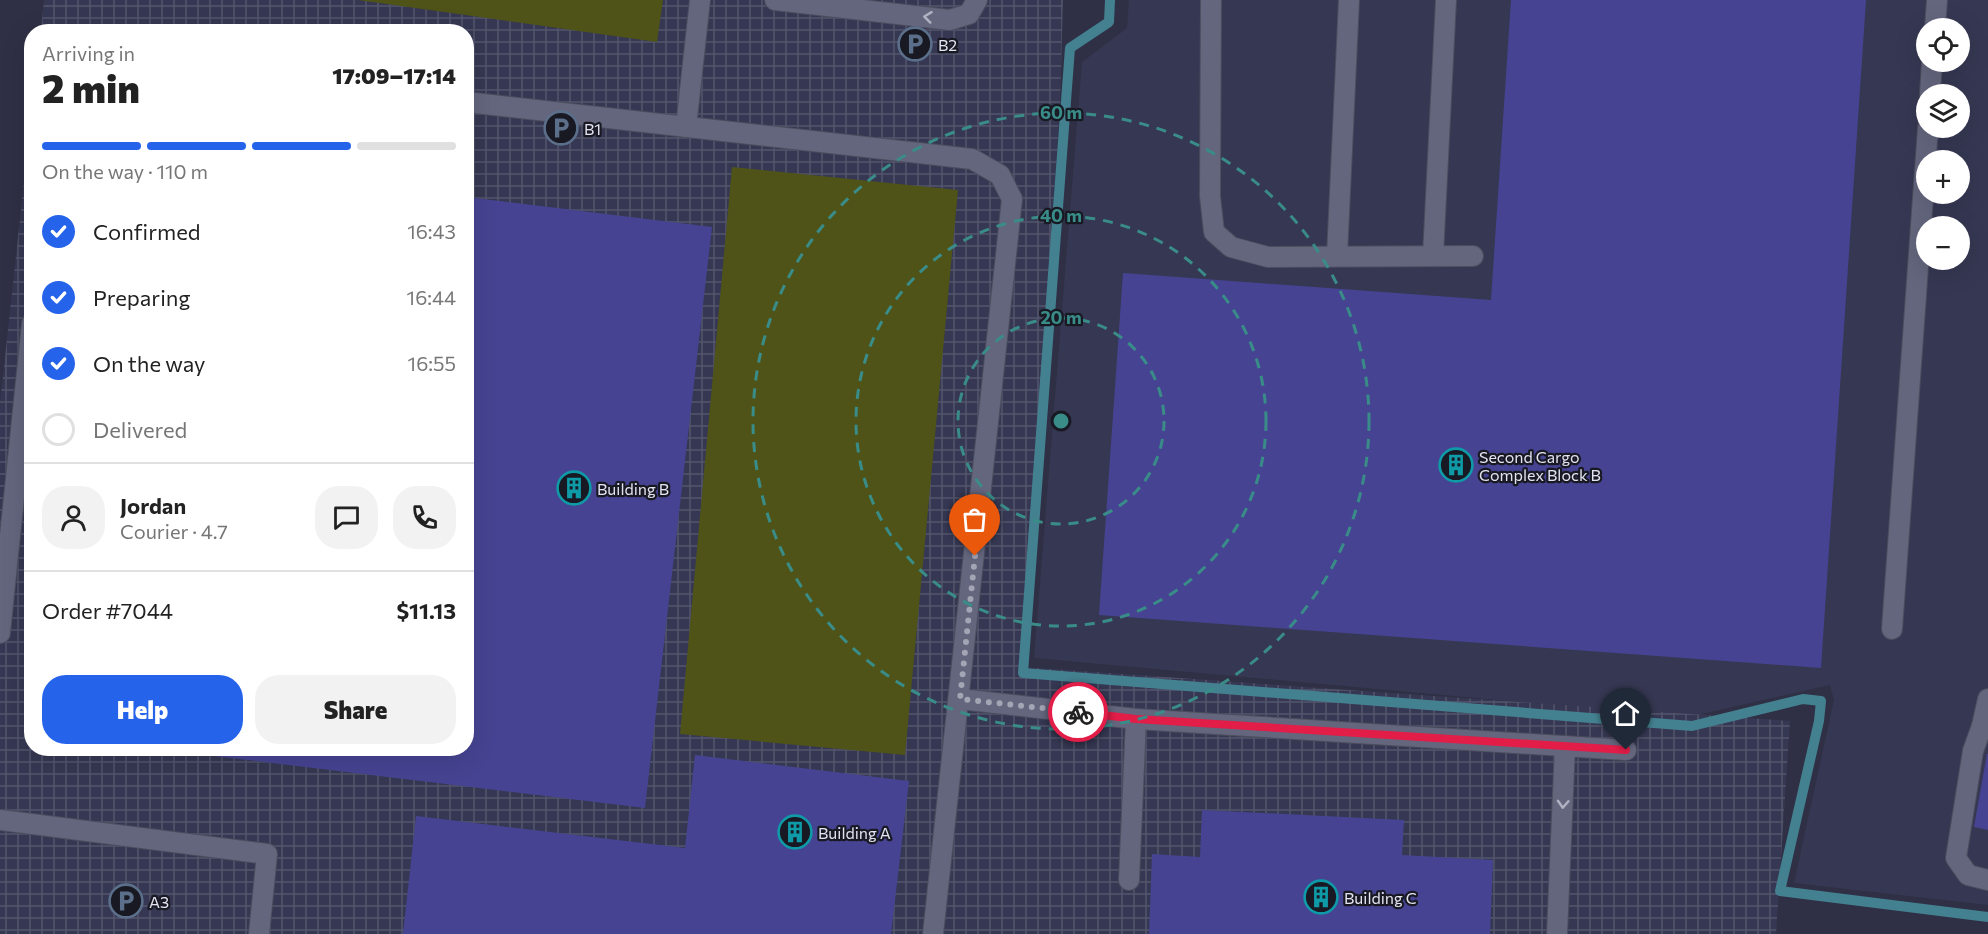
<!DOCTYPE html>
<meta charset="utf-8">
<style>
:root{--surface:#fff;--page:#f2f2f2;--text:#222;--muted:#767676;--line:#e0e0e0;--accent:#2563eb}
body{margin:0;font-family:Commissioner,sans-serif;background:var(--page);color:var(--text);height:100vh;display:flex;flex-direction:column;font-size:22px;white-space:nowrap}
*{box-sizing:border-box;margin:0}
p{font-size:20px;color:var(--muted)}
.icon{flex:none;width:33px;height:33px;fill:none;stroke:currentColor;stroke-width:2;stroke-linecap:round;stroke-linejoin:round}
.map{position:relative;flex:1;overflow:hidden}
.drawer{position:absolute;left:24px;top:24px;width:450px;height:732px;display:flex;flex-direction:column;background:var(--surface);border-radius:24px;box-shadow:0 6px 24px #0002}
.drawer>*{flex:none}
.tools{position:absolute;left:1916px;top:18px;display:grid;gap:12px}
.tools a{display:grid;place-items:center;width:54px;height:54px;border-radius:50%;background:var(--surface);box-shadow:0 6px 24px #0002;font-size:30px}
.pin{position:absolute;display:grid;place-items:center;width:51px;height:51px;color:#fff;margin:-62px -26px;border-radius:50% 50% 50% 0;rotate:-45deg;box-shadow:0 0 6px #0007}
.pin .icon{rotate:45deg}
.courier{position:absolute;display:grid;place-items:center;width:60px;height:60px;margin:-30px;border:4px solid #e11d48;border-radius:50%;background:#fff;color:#222;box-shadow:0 2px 8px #0007}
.headline em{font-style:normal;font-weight:800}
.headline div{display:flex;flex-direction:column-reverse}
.headline{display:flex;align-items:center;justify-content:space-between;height:102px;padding:0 18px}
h1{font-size:39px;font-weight:800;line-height:45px}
.bar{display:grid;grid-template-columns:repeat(4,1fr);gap:9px 6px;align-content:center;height:72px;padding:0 18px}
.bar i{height:8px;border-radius:4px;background:var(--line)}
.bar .on{background:var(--accent)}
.bar p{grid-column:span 4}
.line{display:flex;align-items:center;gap:15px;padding:0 18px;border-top:2px solid var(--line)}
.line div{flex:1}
.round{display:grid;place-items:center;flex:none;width:63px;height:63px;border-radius:24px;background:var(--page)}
ol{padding:0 18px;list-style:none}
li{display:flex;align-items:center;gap:18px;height:66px}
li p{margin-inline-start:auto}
li .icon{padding:6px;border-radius:50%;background:var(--accent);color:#fff;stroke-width:4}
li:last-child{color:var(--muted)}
li i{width:33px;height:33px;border:3px solid var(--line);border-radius:50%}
.primary-button{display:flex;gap:12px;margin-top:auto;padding:12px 18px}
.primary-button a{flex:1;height:69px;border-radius:24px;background:var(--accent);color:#fff;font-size:24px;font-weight:800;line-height:69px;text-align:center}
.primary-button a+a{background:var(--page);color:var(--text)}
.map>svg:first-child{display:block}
</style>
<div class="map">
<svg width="1988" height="934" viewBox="0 0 1988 934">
<defs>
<pattern id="industrial-grid" width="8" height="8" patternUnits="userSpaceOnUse" patternTransform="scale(1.5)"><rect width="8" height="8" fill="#363853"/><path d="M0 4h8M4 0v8" fill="none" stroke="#53556c"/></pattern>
</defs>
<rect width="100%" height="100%" fill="#2f3045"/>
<!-- built -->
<path fill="#363853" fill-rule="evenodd" d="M1129,0h859v905l-194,-22 40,-183 -4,-15 -142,32 -654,-59 48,-596 45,-34zM1926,28h33v34h-33zM1926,94h33v34h-33zM1926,160h33v34h-33zM1926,226h33v34h-33z"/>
<!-- industrial -->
<polygon fill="url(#industrial-grid)" points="44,0 1063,0 1060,105 1023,667 1790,721 1776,934 0,934 0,403 31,117 32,748 466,748 466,32 41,31"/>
<!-- green -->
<g fill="#4f5318">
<polygon points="358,0 663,0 657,42"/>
<polygon points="732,167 958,190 905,755 680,734"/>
</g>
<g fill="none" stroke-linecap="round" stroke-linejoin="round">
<!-- stream -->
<polyline stroke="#448190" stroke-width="10" points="1110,0 1109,22 1070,48 1023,673 1692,726 1803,699 1821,701 1819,721 1780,891 1988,917"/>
</g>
<!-- building -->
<g fill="#464492">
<polygon points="1511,0 1866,0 1821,668 1099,615 1123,273 1491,300"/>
<polygon points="466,197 712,227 645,808 164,750 466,748"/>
<polygon points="1987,754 1988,754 1988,830 1974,827"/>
<polygon points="695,755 909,781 891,934 403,934 416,816 685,848"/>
<polygon points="1202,810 1404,820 1402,855 1493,860 1490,934 1149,934 1152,854 1200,857"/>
</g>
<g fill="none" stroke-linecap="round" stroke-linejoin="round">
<defs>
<g id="lane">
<polyline points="775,0 950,20 969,14 977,0"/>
<polyline points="1211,0 1210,196 1214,232 1231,247 1268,257 1473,256"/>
<polyline points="1935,28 1937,0"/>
<polyline points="1930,94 1932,62"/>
<polyline points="466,102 972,159 1000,175 1012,199 933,934"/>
<polyline points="686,127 700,0"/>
<polyline points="1337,256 1349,0"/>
<polyline points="1433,256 1446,0"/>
<polyline points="1892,629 1928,128"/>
<polyline points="0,633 32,323"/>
<polyline points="960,699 1136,719 1626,750"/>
<polyline points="1982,726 1988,699"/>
<polyline points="1988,727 1982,726 1973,751 1956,858 1968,875 1988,880"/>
<polyline points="0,820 267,854 259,934"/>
<polyline points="1129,880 1136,719"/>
<polyline points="1557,934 1565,746"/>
</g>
</defs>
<!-- lane casing -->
<use href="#lane" stroke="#4c4d5e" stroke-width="22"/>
<!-- lane -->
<use href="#lane" stroke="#64667e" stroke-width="20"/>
</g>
<!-- one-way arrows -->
<defs><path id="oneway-chevron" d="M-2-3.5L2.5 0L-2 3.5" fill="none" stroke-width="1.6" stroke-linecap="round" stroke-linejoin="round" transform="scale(1.5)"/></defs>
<g stroke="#b0b2c3">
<use href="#oneway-chevron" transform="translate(928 17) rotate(-173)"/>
<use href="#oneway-chevron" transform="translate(1563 804) rotate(93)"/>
</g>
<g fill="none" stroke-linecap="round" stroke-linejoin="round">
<!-- done -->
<polyline stroke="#a3a5b5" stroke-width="6" stroke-dasharray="0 10.8" points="975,556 960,699 1078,712"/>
<!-- route -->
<polyline stroke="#e11d48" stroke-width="8" points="1078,712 1136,719 1626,750"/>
</g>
<!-- distance rings -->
<g fill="none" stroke="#398c88" stroke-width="3" stroke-dasharray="10 8">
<circle cx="1061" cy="421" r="103"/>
<circle cx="1061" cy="421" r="205"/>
<circle cx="1061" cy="421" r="308"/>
</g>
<!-- icons -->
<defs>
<symbol id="parking-ring" viewBox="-11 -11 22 22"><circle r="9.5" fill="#181923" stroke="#5c6f8a" stroke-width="1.5"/><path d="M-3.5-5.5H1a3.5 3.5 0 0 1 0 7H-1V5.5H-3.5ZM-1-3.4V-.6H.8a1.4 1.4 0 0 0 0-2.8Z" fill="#5c6f8a"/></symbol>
<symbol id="building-ring" viewBox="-11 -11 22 22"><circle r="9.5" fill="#181923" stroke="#0f9aa8" stroke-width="1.5"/><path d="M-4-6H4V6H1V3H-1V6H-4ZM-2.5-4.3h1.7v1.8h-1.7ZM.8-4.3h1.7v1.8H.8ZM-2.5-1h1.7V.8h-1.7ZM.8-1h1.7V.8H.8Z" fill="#0f9aa8"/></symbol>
</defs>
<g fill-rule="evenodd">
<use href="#parking-ring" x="896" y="25" width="38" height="38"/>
<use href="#parking-ring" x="542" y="109" width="38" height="38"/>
<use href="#building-ring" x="1437" y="446" width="38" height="38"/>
<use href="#building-ring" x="555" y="469" width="38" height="38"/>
<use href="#building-ring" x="776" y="813" width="38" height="38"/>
<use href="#building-ring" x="1302" y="878" width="38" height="38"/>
<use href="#parking-ring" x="107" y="882" width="38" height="38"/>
</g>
<g text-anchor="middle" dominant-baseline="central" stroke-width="4.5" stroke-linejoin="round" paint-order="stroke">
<!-- poi labels -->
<g font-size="16" fill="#e2e4f1" stroke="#181923" text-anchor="start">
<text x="938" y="44">B2</text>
<text x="584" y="128">B1</text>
<text x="1479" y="456">Second Cargo<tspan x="1479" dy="18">Complex Block B</tspan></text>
<text x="597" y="488">Building B</text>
<text x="818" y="832">Building A</text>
<text x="1344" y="897">Building C</text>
<text x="149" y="901">A3</text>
</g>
</g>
<circle cx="1061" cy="421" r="9" fill="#398c88" stroke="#181923" stroke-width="3"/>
<g font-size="18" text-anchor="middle" font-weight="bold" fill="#398c88" stroke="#181923" stroke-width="4.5" stroke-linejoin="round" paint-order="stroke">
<text x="1061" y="119">60 m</text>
<text x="1061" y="222">40 m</text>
<text x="1061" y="324">20 m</text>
</g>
</svg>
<div class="tools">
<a><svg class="icon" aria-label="locate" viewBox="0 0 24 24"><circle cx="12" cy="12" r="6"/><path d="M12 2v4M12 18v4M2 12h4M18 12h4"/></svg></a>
<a><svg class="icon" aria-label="layers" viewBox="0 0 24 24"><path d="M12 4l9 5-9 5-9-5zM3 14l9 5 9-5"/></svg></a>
<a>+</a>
<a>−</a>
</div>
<div class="pin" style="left:975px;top:556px;background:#ea580c"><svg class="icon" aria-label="bag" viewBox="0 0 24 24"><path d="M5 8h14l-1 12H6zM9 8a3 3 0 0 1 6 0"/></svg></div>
<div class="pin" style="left:1626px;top:750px;background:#1f2937"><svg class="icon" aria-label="home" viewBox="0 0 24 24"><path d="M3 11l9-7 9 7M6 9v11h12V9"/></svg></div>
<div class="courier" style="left:1078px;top:712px"><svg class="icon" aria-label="bike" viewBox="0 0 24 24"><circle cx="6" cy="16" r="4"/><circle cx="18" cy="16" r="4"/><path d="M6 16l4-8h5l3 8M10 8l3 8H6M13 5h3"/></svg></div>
<section class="drawer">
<div class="headline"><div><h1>2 min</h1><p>Arriving in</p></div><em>17:09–17:14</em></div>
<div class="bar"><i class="on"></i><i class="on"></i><i class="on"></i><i></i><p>On the way · 110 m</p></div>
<ol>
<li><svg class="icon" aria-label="check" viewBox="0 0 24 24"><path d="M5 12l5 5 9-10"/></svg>Confirmed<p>16:43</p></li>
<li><svg class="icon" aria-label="check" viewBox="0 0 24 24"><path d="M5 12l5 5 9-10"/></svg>Preparing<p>16:44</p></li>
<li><svg class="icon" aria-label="check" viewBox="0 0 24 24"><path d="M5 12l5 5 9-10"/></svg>On the way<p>16:55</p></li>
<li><i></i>Delivered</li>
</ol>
<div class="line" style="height:108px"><a class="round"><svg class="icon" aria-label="person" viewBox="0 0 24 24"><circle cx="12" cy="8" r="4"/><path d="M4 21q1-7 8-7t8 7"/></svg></a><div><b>Jordan</b><p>Courier · 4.7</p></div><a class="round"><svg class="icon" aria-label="chat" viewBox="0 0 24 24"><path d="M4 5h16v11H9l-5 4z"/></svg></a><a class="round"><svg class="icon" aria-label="phone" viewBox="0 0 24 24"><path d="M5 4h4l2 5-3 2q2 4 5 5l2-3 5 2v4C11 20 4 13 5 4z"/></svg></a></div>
<div class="line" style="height:78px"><div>Order #7044</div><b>$11.13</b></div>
<div class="primary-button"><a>Help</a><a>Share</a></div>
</section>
</div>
